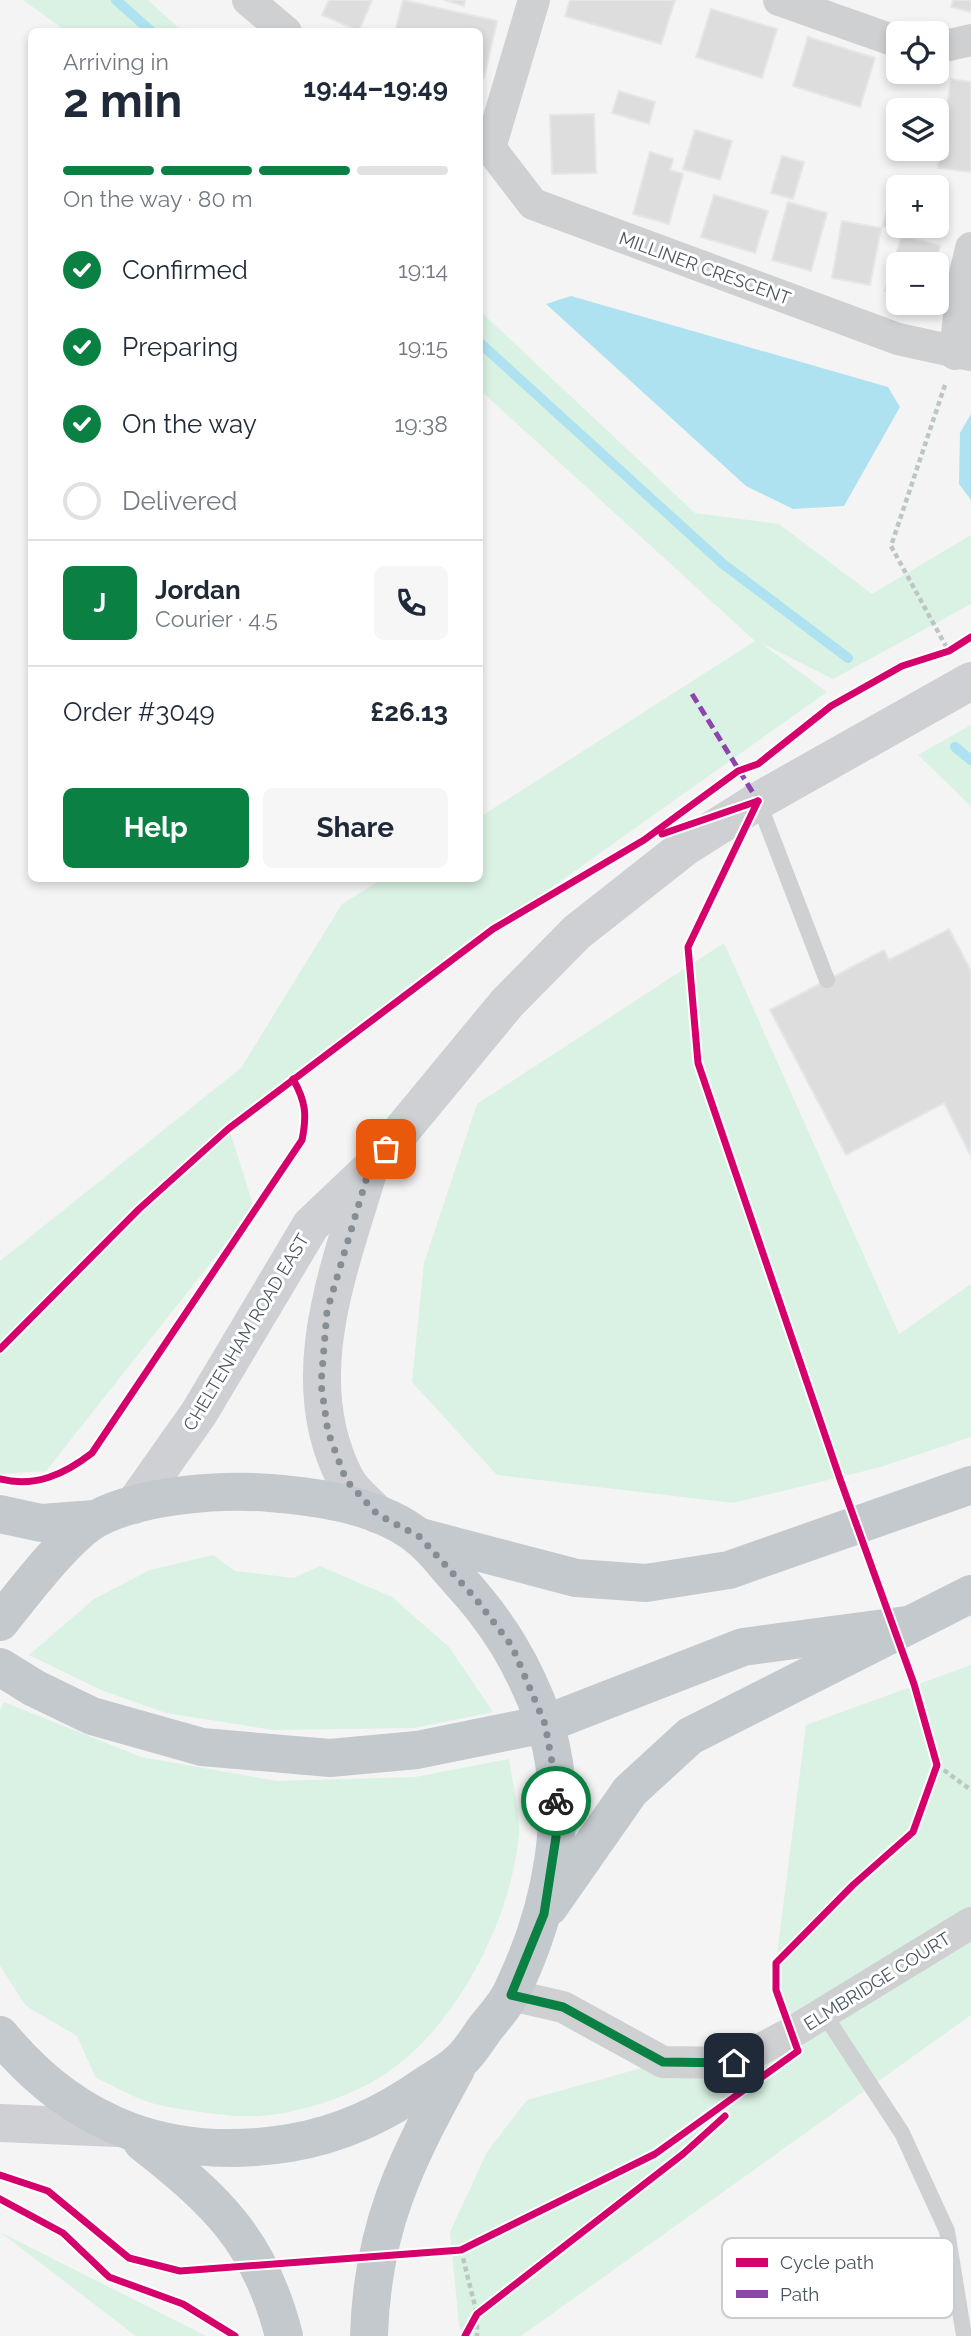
<!DOCTYPE html>
<meta charset="utf-8">
<style>
:root{--surface:#fff;--page:#f6f6f7;--text:#1f2937;--muted:#747a83;--line:#e0e1e3;--accent:#0b8043}
body{margin:0;font-family:Raleway,sans-serif;background:var(--page);color:var(--text);height:100vh;display:flex;flex-direction:column;font-size:26px;white-space:nowrap}
*{box-sizing:border-box;margin:0}
p{font-size:23px;color:var(--muted)}
.icon{flex:none;width:38px;height:38px;fill:none;stroke:currentColor;stroke-width:2;stroke-linecap:round;stroke-linejoin:round}
.map{position:relative;flex:1;overflow:hidden}
.panel{position:absolute;left:28px;top:28px;width:455px;height:854px;display:flex;flex-direction:column;background:var(--surface);border-radius:10px;box-shadow:0 4px 10px #0003}
.panel>*{flex:none}
.fabs{position:absolute;left:886px;top:21px;display:grid;gap:14px}
.fabs a{display:grid;place-items:center;width:63px;height:63px;border-radius:10px;background:var(--surface);box-shadow:0 4px 10px #0003;font-size:35px}
.pin{position:absolute;display:grid;place-items:center;width:60px;height:60px;color:#fff;margin:-30px;border-radius:14px;box-shadow:0 4px 10px #0006}
.courier{position:absolute;display:grid;place-items:center;width:70px;height:70px;margin:-35px;border:5px solid #0b8043;border-radius:50%;background:#fff;color:#222;box-shadow:0 2px 9px #0007}
.summary em{font-style:normal;font-weight:700}
.summary div{display:flex;flex-direction:column-reverse}
.summary{display:flex;align-items:center;justify-content:space-between;height:119px;padding:0 35px}
h1{font-size:46px;font-weight:700;line-height:52px}
.bar{display:grid;grid-template-columns:repeat(4,1fr);gap:10px 7px;align-content:center;height:84px;padding:0 35px}
.bar i{height:9px;border-radius:5px;background:var(--line)}
.bar .on{background:var(--accent)}
.bar p{grid-column:span 4}
.line{display:flex;align-items:center;gap:18px;padding:0 35px;border-top:2px solid var(--line)}
.line div{flex:1}
.round{display:grid;place-items:center;flex:none;width:74px;height:74px;border-radius:10px;background:var(--page)}
ol{padding:0 35px;list-style:none}
li{display:flex;align-items:center;gap:21px;height:77px}
li p{margin-inline-start:auto}
li .icon{padding:7px;border-radius:50%;background:var(--accent);color:#fff;stroke-width:4}
li:last-child{color:var(--muted)}
li i{width:38px;height:38px;border:4px solid var(--line);border-radius:50%}
.button{display:flex;gap:14px;margin-top:auto;padding:14px 35px}
.button a{flex:1;height:80px;border-radius:10px;background:var(--accent);color:#fff;font-size:28px;font-weight:700;line-height:80px;text-align:center}
.button a+a{background:var(--page);color:var(--text)}
.map>svg:first-child{display:block}
</style>
<div class="map">
<svg width="971" height="2336" viewBox="0 0 971 2336">
<rect width="100%" height="100%" fill="#f4f4f4"/>
<!-- green -->
<g fill="#d9f2e3">
<polygon points="23,0 148,0 182,31 66,31"/>
<polygon points="480,311 695,513 779,524 872,594 971,535 971,604 833,679 761,643 827,692 493,929 229,1128 254,1208 46,1471 0,1474 0,1261 241,1068 342,904 383,879 480,878 480,817 755,641 480,390"/>
<polygon points="971,725 971,806 918,755"/>
<polygon points="724,943 899,1334 971,1284 971,1437 877,1468 733,1503 497,1475 412,1382 424,1263 477,1104"/>
<polygon points="213,1555 235,1571 294,1578 320,1566 392,1597 449,1647 493,1712 414,1728 273,1730 166,1713 101,1690 29,1655 94,1599 150,1570"/>
<polygon points="971,1665 971,2015 521,2336 463,2336 459,2325 450,2232 487,2152 527,2100 663,2062 734,2063 791,2034 776,1990 776,1963 806,1725"/>
<path d="M4,1702l137,55 136,24 138,-4 94,-18c3,23 11,51 10,74 -7,84 -60,190 -131,239 -32,23 -90,42 -129,44 -24,2 -77,-6 -100,-11 -21,-5 -43,-18 -63,-27l-19,-42 -51,-30 -26,-40v-256z"/>
<polygon points="0,2232 206,2336 136,2336"/>
</g>
<!-- water -->
<g fill="#aee2f0">
<polygon points="571,296 888,387 900,407 844,506 793,509 746,486 546,304"/>
<polygon points="971,414 971,500 959,484 960,433"/>
</g>
<g fill="none" stroke-linecap="round" stroke-linejoin="round">
<!-- stream -->
<g stroke="#aee2f0" stroke-width="10">
<polyline points="116,0 152,32"/>
<polyline points="480,343 723,564 848,658"/>
<polyline points="955,747 971,760"/>
</g>
</g>
<!-- building -->
<g fill="#ddddde" stroke="#e5e6e7" stroke-width="2">
<polygon points="329,0 372,0 359,31 322,15"/>
<polygon points="403,0 497,21 484,78 480,77 480,32 395,32"/>
<polygon points="444,0 465,0 464,6"/>
<polygon points="570,0 675,0 661,44 565,16"/>
<polygon points="953,0 971,0 971,12 951,7"/>
<polygon points="711,9 777,29 762,78 696,57"/>
<polygon points="808,37 875,58 860,107 793,86"/>
<polygon points="951,79 971,82 971,172 938,168"/>
<polygon points="619,91 655,102 649,124 612,113"/>
<polygon points="594,114 596,173 552,174 550,115"/>
<polygon points="695,130 732,141 720,180 683,169"/>
<polygon points="650,152 673,159 670,170 683,174 669,224 633,214"/>
<polygon points="782,156 804,162 793,199 771,193"/>
<polygon points="893,189 898,190 898,226 905,226 904,232 883,226"/>
<polygon points="714,195 768,211 755,253 701,237"/>
<polygon points="788,202 827,213 811,271 772,260"/>
<polygon points="842,221 881,228 870,285 832,278"/>
<polygon points="902,235 940,246 935,264 898,264 898,295 885,291"/>
<polygon points="949,929 971,971 971,1156 944,1103 846,1155 770,1010 884,950 889,960"/>
</g>
<g fill="none" stroke-linecap="round" stroke-linejoin="round">
<!-- path -->
<g stroke="#bcc7c4" stroke-width="4.5" stroke-dasharray="5 3.5" stroke-linecap="butt">
<polyline points="945,385 891,546 948,650"/>
<polyline points="937,1765 971,1790"/>
<polyline points="461,2250 477,2314 477,2336"/>
</g>
<!-- service -->
<g stroke="#ced0d2" stroke-width="16">
<polyline points="758,801 827,980"/>
<polyline points="824,2014 902,2133 947,2231 964,2336"/>
</g>
<!-- minor -->
<g stroke="#ced0d2" stroke-width="32">
<polyline points="248,0 286,32"/>
<polyline points="779,0 898,42"/>
<polyline points="936,48 971,40"/>
<polyline points="480,143 490,148 533,204 898,339 971,355"/>
<polyline points="490,148 534,0"/>
<polyline points="955,354 962,287 971,248"/>
<polyline points="511,1995 563,2007 663,2062 734,2063 791,2033 971,1923"/>
</g>
<!-- secondary -->
<g stroke="#ced0d4" stroke-width="38">
<path d="M368,1172c-29,98 -74,207 -23,306 6,13 22,25 32,36"/>
<polyline points="134,1505 199,1413 311,1225 369,1170 507,1003 577,932 685,847 758,801 971,681"/>
<polyline points="0,2123 116,2128"/>
</g>
<!-- trunk -->
<g stroke="#c4c9cd" stroke-width="38">
<polyline points="0,1514 41,1523 95,1519"/>
<polyline points="420,1537 576,1578 646,1583 729,1570 971,1485"/>
<path d="M0,1622c22,-27 68,-89 98,-104 44,-23 122,-29 172,-25 49,4 110,12 150,45 14,11 26,28 38,41 40,43 66,86 86,142 29,87 7,190 -32,270 -6,14 -18,26 -28,39 -7,10 -15,23 -24,31 -9,9 -22,16 -33,23 -43,30 -85,50 -137,59 -118,19 -214,-15 -290,-108"/>
<polyline points="0,1667 34,1688 92,1716 202,1747 330,1758 417,1750 545,1724 743,1647 907,1625"/>
<polyline points="549,1907 630,1791 690,1736 971,1594"/>
<path d="M142,2142c75,59 118,99 142,194"/>
<path d="M369,2336c3,-108 36,-174 87,-267"/>
</g>
<!-- quiet -->
<polyline stroke="#8e44ad" stroke-width="5" stroke-dasharray="10 5" stroke-linecap="butt" points="692,694 758,801"/>
<defs>
<g id="cycleway">
<polyline points="662,834 758,801"/>
<polyline points="0,1349 139,1209 228,1129 493,929 644,840 738,771 758,764 831,706 902,666 949,651 971,637"/>
<path d="M0,1479c35,9 65,-5 92,-26l210,-313c5,-25 4,-38 -9,-61"/>
<polyline points="0,2175 48,2191 129,2258 180,2271 461,2250 655,2154 798,2051 776,1990 776,1963 853,1885 913,1832 937,1765 914,1684 840,1479 698,1063 688,947 758,801"/>
<polyline points="0,2199 63,2233 109,2277 183,2304 235,2336"/>
<polyline points="465,2336 477,2314 683,2154 725,2116"/>
</g>
</defs>
<!-- cycleway casing -->
<use href="#cycleway" stroke="#fff" stroke-width="11"/>
<!-- cycleway -->
<use href="#cycleway" stroke="#d6006c" stroke-width="7"/>
</g>
<g fill="none" stroke-linecap="round" stroke-linejoin="round">
<!-- done -->
<polyline stroke="#868d94" stroke-width="7" stroke-dasharray="0 12.6" points="386,1149 369,1170 327,1311 321,1384 328,1432 346,1480 377,1514 420,1537 476,1599 512,1646 545,1724 556,1784 556,1801"/>
<!-- route -->
<polyline stroke="#0b8043" stroke-width="9" points="556,1801 556,1837 544,1914 511,1995 563,2007 663,2062 734,2063"/>
</g>
<g text-anchor="middle" dominant-baseline="central" stroke-width="6" stroke-linejoin="round" paint-order="stroke">
<!-- street labels -->
<g font-size="18" fill="#4a5661" stroke="#fff">
<text transform="translate(705 268) rotate(20)">MILLINER CRESCENT</text>
<text transform="translate(246 1332) rotate(-59)">CHELTENHAM ROAD EAST</text>
<text transform="translate(877 1981) rotate(-32)">ELMBRIDGE COURT</text>
</g>
</g>
<!-- legend -->
<rect x="722" y="2238" width="232" height="80" rx="10" fill="#fff" stroke="#c9ccd0" stroke-width="2"/>
<rect x="736" y="2258" width="32" height="9" fill="#d6006c"/>
<rect x="736" y="2290" width="32" height="8" fill="#8e44ad"/>
<g font-size="19" fill="#4a5661">
<text x="780" y="2269">Cycle path</text>
<text x="780" y="2301">Path</text>
</g>
</svg>
<div class="fabs">
<a><svg class="icon" aria-label="locate" viewBox="0 0 24 24"><circle cx="12" cy="12" r="6"/><path d="M12 2v4M12 18v4M2 12h4M18 12h4"/></svg></a>
<a><svg class="icon" aria-label="layers" viewBox="0 0 24 24"><path d="M12 4l9 5-9 5-9-5zM3 14l9 5 9-5"/></svg></a>
<a>+</a>
<a>−</a>
</div>
<div class="pin" style="left:386px;top:1149px;background:#ea580c"><svg class="icon" aria-label="bag" viewBox="0 0 24 24"><path d="M5 8h14l-1 12H6zM9 8a3 3 0 0 1 6 0"/></svg></div>
<div class="pin" style="left:734px;top:2063px;background:#1f2937"><svg class="icon" aria-label="home" viewBox="0 0 24 24"><path d="M3 11l9-7 9 7M6 9v11h12V9"/></svg></div>
<div class="courier" style="left:556px;top:1801px"><svg class="icon" aria-label="bike" viewBox="0 0 24 24"><circle cx="6" cy="16" r="4"/><circle cx="18" cy="16" r="4"/><path d="M6 16l4-8h5l3 8M10 8l3 8H6M13 5h3"/></svg></div>
<section class="panel">
<div class="summary"><div><h1>2 min</h1><p>Arriving in</p></div><em>19:44–19:49</em></div>
<div class="bar"><i class="on"></i><i class="on"></i><i class="on"></i><i></i><p>On the way · 80 m</p></div>
<ol>
<li><svg class="icon" aria-label="check" viewBox="0 0 24 24"><path d="M5 12l5 5 9-10"/></svg>Confirmed<p>19:14</p></li>
<li><svg class="icon" aria-label="check" viewBox="0 0 24 24"><path d="M5 12l5 5 9-10"/></svg>Preparing<p>19:15</p></li>
<li><svg class="icon" aria-label="check" viewBox="0 0 24 24"><path d="M5 12l5 5 9-10"/></svg>On the way<p>19:38</p></li>
<li><i></i>Delivered</li>
</ol>
<div class="line" style="height:126px"><b class="round" style="background:var(--accent);color:#fff">J</b><div><b>Jordan</b><p>Courier · 4.5</p></div><a class="round"><svg class="icon" aria-label="phone" viewBox="0 0 24 24"><path d="M5 4h4l2 5-3 2q2 4 5 5l2-3 5 2v4C11 20 4 13 5 4z"/></svg></a></div>
<div class="line" style="height:91px"><div>Order #3049</div><b>£26.13</b></div>
<div class="button"><a>Help</a><a>Share</a></div>
</section>
</div>
